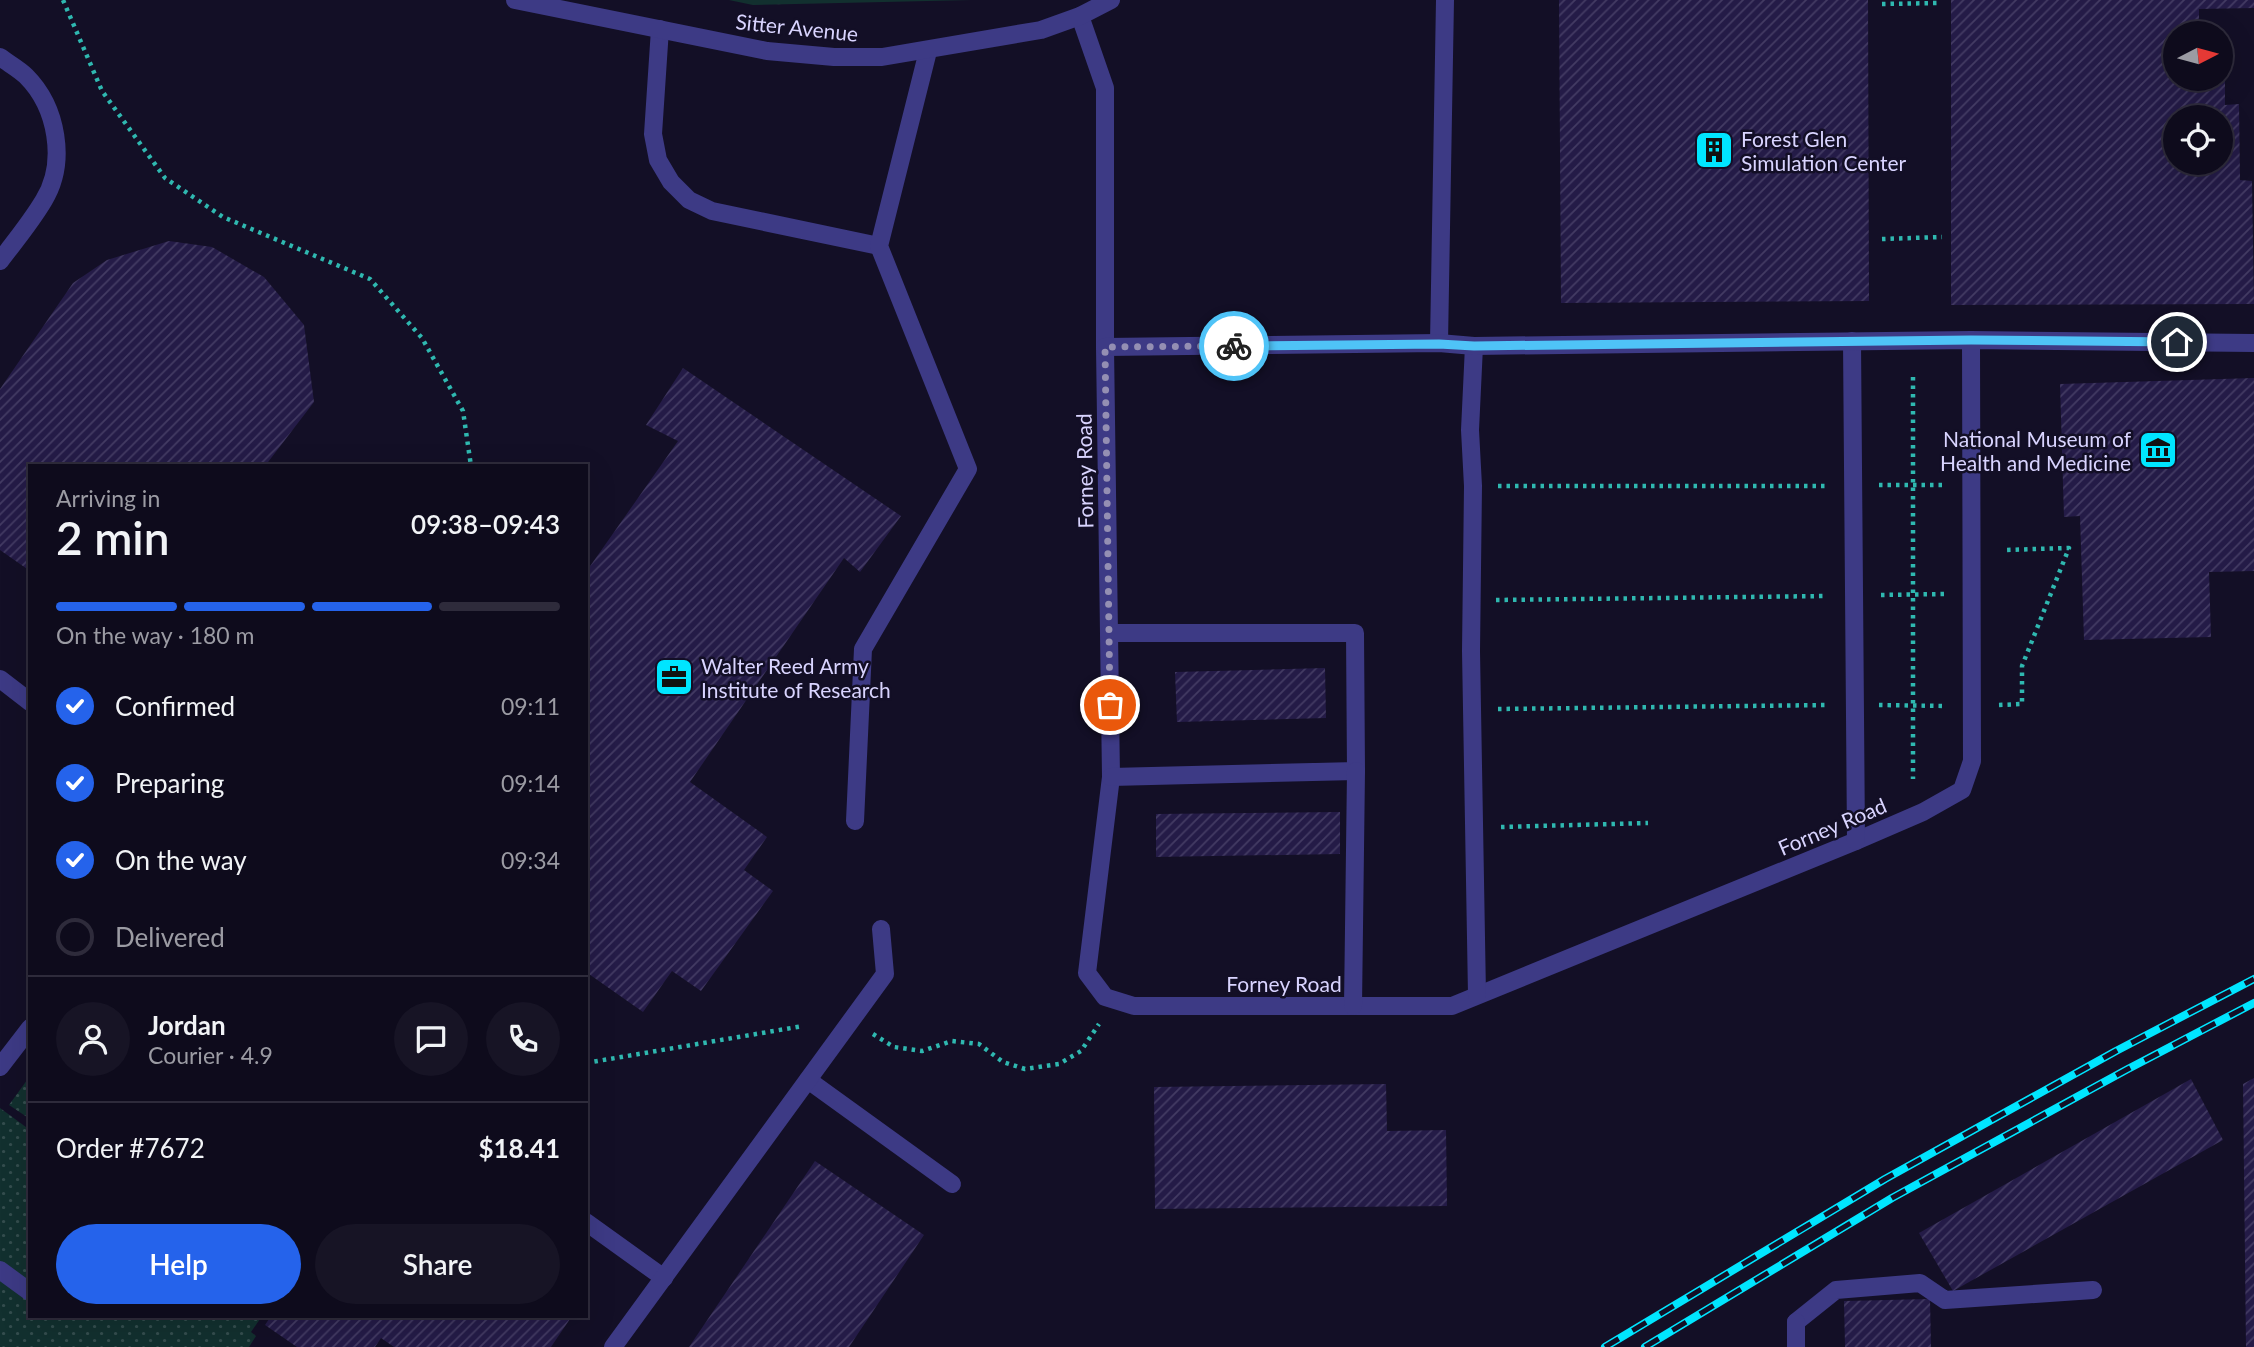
<!DOCTYPE html>
<meta charset="utf-8">
<style>
:root{--surface:#0e0b1c;--page:#171425;--text:#f1f3f6;--muted:#9b9ba3;--line:#2e2b3b;--accent:#2563eb}
body{margin:0;font-family:Lato,sans-serif;background:var(--page);color:var(--text);height:100vh;display:flex;flex-direction:column;font-size:26px;white-space:nowrap}
*{box-sizing:border-box;margin:0}
p{font-size:23px;color:var(--muted)}
.icon{flex:none;width:38px;height:38px;fill:none;stroke:currentColor;stroke-width:2;stroke-linecap:round;stroke-linejoin:round}
.map{position:relative;flex:1;overflow:hidden}
.side{position:absolute;left:28px;top:464px;width:560px;height:854px;display:flex;flex-direction:column;background:var(--surface);border-radius:0px;box-shadow:0 7px 28px #0002,0 0 0 2px var(--line)}
.side>*{flex:none}
.needle{width:46px;rotate:84deg}
.fabs{position:absolute;left:2163px;top:21px;display:grid;gap:14px}
.fabs a{display:grid;place-items:center;width:70px;height:70px;border-radius:50%;background:var(--surface);box-shadow:0 7px 28px #0002,0 0 0 2px var(--line);font-size:35px}
.pin{position:absolute;display:grid;place-items:center;width:60px;height:60px;color:#fff;margin:-30px;border:4px solid #fff;border-radius:50%;box-shadow:0 2px 7px #0007}
.courier{position:absolute;display:grid;place-items:center;width:70px;height:70px;margin:-35px;border:5px solid #4fc3f7;border-radius:50%;background:#fff;color:#222;box-shadow:0 2px 9px #0007}
.overview em{font-style:normal;font-weight:600}
.overview div{display:flex;flex-direction:column-reverse}
.overview{display:flex;align-items:center;justify-content:space-between;height:119px;padding:0 28px}
h1{font-size:46px;font-weight:600;line-height:52px}
.bar{display:grid;grid-template-columns:repeat(4,1fr);gap:10px 7px;align-content:center;height:84px;padding:0 28px}
.bar i{height:9px;border-radius:5px;background:var(--line)}
.bar .active{background:var(--accent)}
.bar p{grid-column:span 4}
.line{display:flex;align-items:center;gap:18px;padding:0 28px;border-top:2px solid var(--line)}
.line div{flex:1}
.round{display:grid;place-items:center;flex:none;width:74px;height:74px;border-radius:37px;background:var(--page)}
ol{padding:0 28px;list-style:none}
li{display:flex;align-items:center;gap:21px;height:77px}
li p{margin-inline-start:auto}
li .icon{padding:7px;border-radius:50%;background:var(--accent);color:#fff;stroke-width:4}
li:last-child{color:var(--muted)}
li i{width:38px;height:38px;border:4px solid var(--line);border-radius:50%}
.primary-button{display:flex;gap:14px;margin-top:auto;padding:14px 28px}
.primary-button a{flex:1;height:80px;border-radius:42px;background:var(--accent);color:#fff;font-size:28px;font-weight:600;line-height:80px;text-align:center}
.primary-button a+a{background:var(--page);color:var(--text)}
.map>svg:first-child{display:block}
</style>
<div class="map">
<svg width="2254" height="1347" viewBox="0 0 2254 1347">
<defs>
<pattern id="grass-dots" width="8" height="8" patternUnits="userSpaceOnUse" patternTransform="scale(1.75)"><rect width="8" height="8" fill="#12302f"/><path d="M2 2h.1M6 6h.1" fill="none" stroke="#344d4e" stroke-width="1.8" stroke-linecap="round"/></pattern>
<pattern id="forest-crowns" width="20" height="18" patternUnits="userSpaceOnUse" patternTransform="scale(1.75)"><rect width="20" height="18" fill="#12302f"/><path d="M2 6a3 3 0 1 1 6 0M12 15a3 3 0 1 1 6 0" fill="none" stroke="#344d4e"/></pattern>
<pattern id="building-hatch" width="6" height="6" patternUnits="userSpaceOnUse" patternTransform="scale(1.75)"><rect width="6" height="6" fill="#241b47"/><path d="M-1 1l2-2M0 6l6-6M5 7l2-2" fill="none" stroke="#433b63"/></pattern>
</defs>
<rect width="100%" height="100%" fill="#130f26"/>
<!-- grass -->
<g fill="url(#grass-dots)">
<polygon points="30,1076 30,1119 9,1105"/>
<polygon points="0,1108 30,1130 30,1316 262,1316 251,1332 256,1336 249,1347 0,1347"/>
</g>
<!-- forest -->
<polygon fill="url(#forest-crowns)" points="729,0 971,0 753,5"/>
<!-- building -->
<g fill="url(#building-hatch)" fill-rule="evenodd">
<polygon points="1559,0 1868,0 1869,301 1561,303"/>
<path d="M1951,0h303v8l-55,1v24h-24v46h46v-30h4v56l14,-1 1,76 12,1 2,123 -303,1zM2175,117h46v46h-46z"/>
<polygon points="169,241 212,247 264,277 304,325 314,402 265,466 30,466 30,571 0,550 0,389 73,283 107,260"/>
<polygon points="683,368 901,516 860,572 844,558 690,782 767,837 744,870 773,891 701,991 672,971 643,1012 586,972 586,572 678,441 646,425"/>
<polygon points="2254,378 2254,571 2209,572 2211,637 2084,640 2080,516 2064,517 2060,384"/>
<polygon points="1325,668 1326,718 1177,722 1175,672"/>
<polygon points="1340,812 1340,854 1156,857 1156,814"/>
<polygon points="2254,1078 2254,1347 2246,1347 2243,1084"/>
<polygon points="2191,1079 2223,1140 1953,1291 1919,1233"/>
<polygon points="1386,1084 1387,1131 1446,1130 1447,1206 1155,1209 1154,1087"/>
<polygon points="815,1161 924,1235 849,1347 689,1347"/>
<polygon points="1930,1299 1931,1347 1845,1347 1844,1301"/>
<polygon points="271,1316 572,1316 551,1347 394,1347 381,1338 375,1347 297,1347 265,1325"/>
</g>
<g fill="none" stroke-linecap="round" stroke-linejoin="round">
<!-- path -->
<g stroke="#2fb8b0" stroke-width="4.5" stroke-dasharray="3.5 5" stroke-linecap="butt">
<polyline points="63,0 102,91 165,178 223,217 370,279 422,338 463,411 471,466"/>
<polyline points="1882,4 1940,3"/>
<polyline points="1882,239 1942,237"/>
<polyline points="1913,377 1913,779"/>
<polyline points="1879,485 1946,485"/>
<polyline points="1498,486 1826,486"/>
<polyline points="1881,595 1947,594"/>
<polyline points="1496,600 1825,596"/>
<polyline points="1879,705 1947,706"/>
<polyline points="1999,705 2022,704 2022,666 2069,548 2004,550"/>
<polyline points="1498,709 1827,705"/>
<polyline points="1501,827 1648,823"/>
<polyline points="873,1034 894,1047 922,1051 952,1041 979,1044 1003,1062 1025,1069 1059,1064 1081,1051 1099,1024"/>
<polyline points="586,1063 803,1026"/>
</g>
<!-- lane -->
<g stroke="#3d3a85" stroke-width="18">
<polyline points="1080,16 1105,88 1105,347 1111,777 1087,973 1105,997 1134,1006 1452,1006 1856,841 1923,812 1962,790 1972,761 1971,340"/>
<polyline points="660,29 653,134 658,160 671,182 689,200 712,211 879,246"/>
<path d="M0,57c8,6 19,12 26,19 31,31 41,86 18,124 -13,22 -29,41 -44,61"/>
<polyline points="1852,341 1856,841"/>
<polyline points="1439,343 1445,0"/>
<polyline points="1474,346 1470,430 1473,486 1471,651 1477,995"/>
<polyline points="1105,347 1439,343 1474,346 1971,340 2254,343"/>
<polyline points="1109,633 1355,633 1356,771 1111,777"/>
<polyline points="855,821 863,649 968,469 879,246 928,51"/>
<polyline points="1353,1006 1356,771"/>
<polyline points="0,1067 30,1028"/>
<polyline points="808,1080 952,1184"/>
<polyline points="586,1222 664,1278"/>
<polyline points="0,1270 30,1292"/>
<polyline points="1796,1322 1836,1290 1920,1283 1945,1300 2093,1290"/>
<polyline points="613,1347 885,974 881,929"/>
</g>
<!-- street -->
<g stroke="#3d3a85" stroke-width="18">
<polyline points="515,0 767,51 834,57 882,57 1041,30 1080,16 1111,0"/>
<polyline points="0,679 30,702"/>
<polyline points="1796,1347 1796,1322"/>
</g>
<defs>
<g id="rail">
<polyline points="1605,1347 1885,1179 2116,1051 2254,979"/>
<polyline points="1645,1347 1892,1198 2126,1070 2254,1003"/>
</g>
</defs>
<!-- rail casing -->
<use href="#rail" stroke="#00e5ff" stroke-width="8"/>
<!-- rail -->
<use href="#rail" stroke="#130f26" stroke-width="5" stroke-dasharray="16" stroke-linecap="butt"/>
</g>
<g fill="none" stroke-linecap="round" stroke-linejoin="round">
<!-- done -->
<polyline stroke="#948fb3" stroke-width="7" stroke-dasharray="0 12.6" points="1110,705 1105,347 1234,346"/>
<!-- route -->
<polyline stroke="#4fc3f7" stroke-width="9" points="1234,346 1439,344 1474,346 1971,340 2177,342"/>
</g>
<!-- icons -->
<defs>
<symbol id="building-square" viewBox="-11 -11 22 22"><rect x="-9" y="-9" width="18" height="18" rx="4" fill="#00e5ff" stroke="#130f26"/><path d="M-4-6H4V6H1V3H-1V6H-4ZM-2.5-4.3h1.7v1.8h-1.7ZM.8-4.3h1.7v1.8H.8ZM-2.5-1h1.7V.8h-1.7ZM.8-1h1.7V.8H.8Z" fill="#111"/></symbol>
<symbol id="museum-square" viewBox="-11 -11 22 22"><rect x="-9" y="-9" width="18" height="18" rx="4" fill="#00e5ff" stroke="#130f26"/><path d="M0-6L6-3V-2H-6V-3ZM-5-1h2V3h-2ZM-1-1h2V3h-2ZM3-1h2V3H3ZM-6 4H6V6H-6Z" fill="#111"/></symbol>
<symbol id="office-square" viewBox="-11 -11 22 22"><rect x="-9" y="-9" width="18" height="18" rx="4" fill="#00e5ff" stroke="#130f26"/><path d="M-6-3h4V-5.5h4V-3h4V5H-6ZM-1-4.5V-3h2v-1.5ZM-6 0V1H6V0Z" fill="#111"/></symbol>
</defs>
<g fill-rule="evenodd">
<use href="#building-square" x="1692" y="128" width="44" height="44"/>
<use href="#museum-square" x="2136" y="428" width="44" height="44"/>
<use href="#office-square" x="652" y="655" width="44" height="44"/>
</g>
<g text-anchor="middle" dominant-baseline="central" stroke-width="5" stroke-linejoin="round" paint-order="stroke">
<!-- street labels -->
<g font-size="21" fill="#d9d4ff" stroke="#130f26">
<text transform="translate(797 27) rotate(6)">Sitter Avenue</text>
<text transform="translate(1084 471) rotate(-91)">Forney Road</text>
<text transform="translate(1832 826) rotate(-23)">Forney Road</text>
<text x="1284" y="983">Forney Road</text>
</g>
<!-- poi labels -->
<g font-size="21" fill="#d9d4ff" stroke="#130f26" text-anchor="start">
<text x="1741" y="138">Forest Glen<tspan x="1741" dy="24">Simulation Center</tspan></text>
<text x="2131" y="438" text-anchor="end">National Museum of<tspan x="2131" dy="24">Health and Medicine</tspan></text>
<text x="701" y="665">Walter Reed Army<tspan x="701" dy="24">Institute of Research</tspan></text>
</g>
</g>
</svg>
<div class="fabs">
<a><svg class="needle" viewBox="-14 -14 28 28"><path d="M0-13l5 13h-10z" fill="#e53935"/><path d="M0 13l5-13h-10z" fill="#9b9ba3"/></svg></a>
<a><svg class="icon" aria-label="locate" viewBox="0 0 24 24"><circle cx="12" cy="12" r="6"/><path d="M12 2v4M12 18v4M2 12h4M18 12h4"/></svg></a>
</div>
<div class="pin" style="left:1110px;top:705px;background:#ea580c"><svg class="icon" aria-label="bag" viewBox="0 0 24 24"><path d="M5 8h14l-1 12H6zM9 8a3 3 0 0 1 6 0"/></svg></div>
<div class="pin" style="left:2177px;top:342px;background:#1f2937"><svg class="icon" aria-label="home" viewBox="0 0 24 24"><path d="M3 11l9-7 9 7M6 9v11h12V9"/></svg></div>
<div class="courier" style="left:1234px;top:346px"><svg class="icon" aria-label="bike" viewBox="0 0 24 24"><circle cx="6" cy="16" r="4"/><circle cx="18" cy="16" r="4"/><path d="M6 16l4-8h5l3 8M10 8l3 8H6M13 5h3"/></svg></div>
<section class="side">
<div class="overview"><div><h1>2 min</h1><p>Arriving in</p></div><em>09:38–09:43</em></div>
<div class="bar"><i class="active"></i><i class="active"></i><i class="active"></i><i></i><p>On the way · 180 m</p></div>
<ol>
<li><svg class="icon" aria-label="check" viewBox="0 0 24 24"><path d="M5 12l5 5 9-10"/></svg>Confirmed<p>09:11</p></li>
<li><svg class="icon" aria-label="check" viewBox="0 0 24 24"><path d="M5 12l5 5 9-10"/></svg>Preparing<p>09:14</p></li>
<li><svg class="icon" aria-label="check" viewBox="0 0 24 24"><path d="M5 12l5 5 9-10"/></svg>On the way<p>09:34</p></li>
<li><i></i>Delivered</li>
</ol>
<div class="line" style="height:126px"><a class="round"><svg class="icon" aria-label="person" viewBox="0 0 24 24"><circle cx="12" cy="8" r="4"/><path d="M4 21q1-7 8-7t8 7"/></svg></a><div><b>Jordan</b><p>Courier · 4.9</p></div><a class="round"><svg class="icon" aria-label="chat" viewBox="0 0 24 24"><path d="M4 5h16v11H9l-5 4z"/></svg></a><a class="round"><svg class="icon" aria-label="phone" viewBox="0 0 24 24"><path d="M5 4h4l2 5-3 2q2 4 5 5l2-3 5 2v4C11 20 4 13 5 4z"/></svg></a></div>
<div class="line" style="height:91px"><div>Order #7672</div><b>$18.41</b></div>
<div class="primary-button"><a>Help</a><a>Share</a></div>
</section>
</div>
